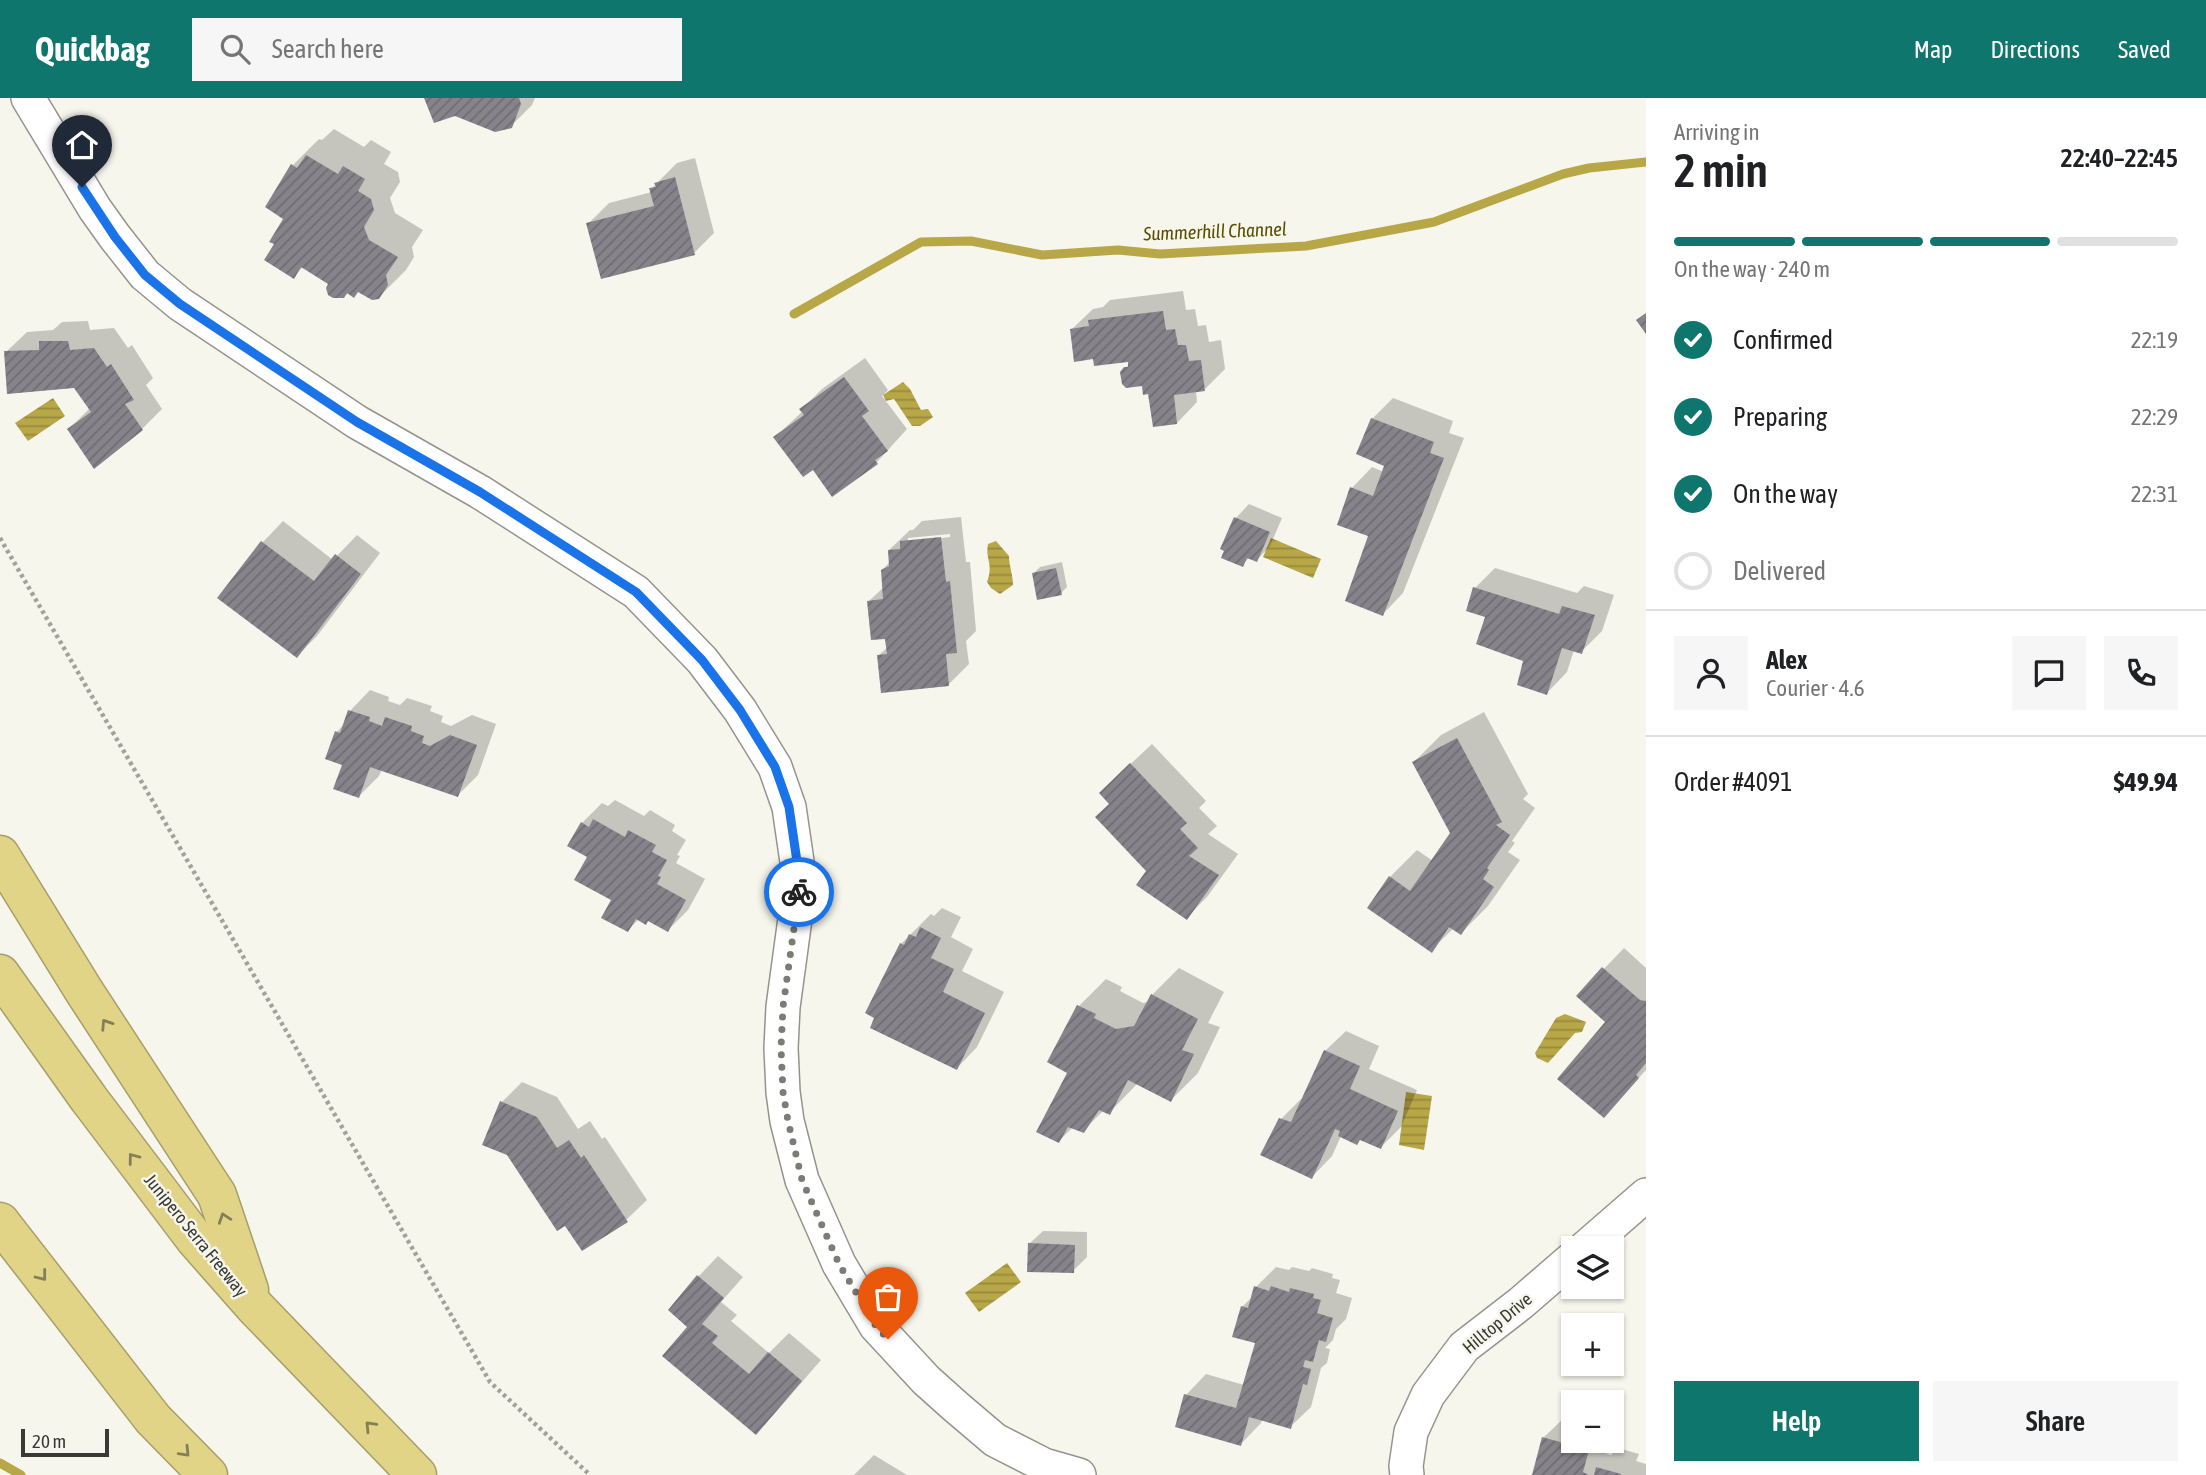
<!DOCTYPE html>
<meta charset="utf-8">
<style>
:root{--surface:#fff;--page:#f6f6f6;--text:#202124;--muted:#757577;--line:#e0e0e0;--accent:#0f766e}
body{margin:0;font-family:"Asap Condensed",sans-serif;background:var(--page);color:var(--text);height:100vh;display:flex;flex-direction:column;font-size:26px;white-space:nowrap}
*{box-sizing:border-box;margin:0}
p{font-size:23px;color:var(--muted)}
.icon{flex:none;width:38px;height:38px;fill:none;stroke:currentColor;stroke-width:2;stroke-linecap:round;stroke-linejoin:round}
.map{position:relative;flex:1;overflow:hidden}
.side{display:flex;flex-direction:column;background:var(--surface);width:560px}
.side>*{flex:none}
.controls{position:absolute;left:1561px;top:1138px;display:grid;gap:14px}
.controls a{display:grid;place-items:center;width:63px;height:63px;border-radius:0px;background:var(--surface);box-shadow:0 2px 5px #0004;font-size:35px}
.scale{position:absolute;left:21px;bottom:18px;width:88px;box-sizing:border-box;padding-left:7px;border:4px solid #393935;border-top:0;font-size:19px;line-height:24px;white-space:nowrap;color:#393935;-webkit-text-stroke:5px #f7f6ed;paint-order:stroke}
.pin{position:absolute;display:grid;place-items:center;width:60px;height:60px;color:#fff;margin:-72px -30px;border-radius:50% 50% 50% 0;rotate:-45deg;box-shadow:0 0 7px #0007}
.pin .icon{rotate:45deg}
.courier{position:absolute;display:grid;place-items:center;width:70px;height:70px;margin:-35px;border:5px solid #1a73e8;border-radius:50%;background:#fff;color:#222;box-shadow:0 2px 9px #0007}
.overview em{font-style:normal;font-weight:600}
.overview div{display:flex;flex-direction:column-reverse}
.overview{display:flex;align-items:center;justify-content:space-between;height:119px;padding:0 28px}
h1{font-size:46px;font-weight:600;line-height:52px}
.bar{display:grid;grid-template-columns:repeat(4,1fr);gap:10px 7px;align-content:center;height:84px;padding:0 28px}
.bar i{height:9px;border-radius:5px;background:var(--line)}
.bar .selected{background:var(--accent)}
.bar p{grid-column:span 4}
.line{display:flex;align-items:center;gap:18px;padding:0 28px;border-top:2px solid var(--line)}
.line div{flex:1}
.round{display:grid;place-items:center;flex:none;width:74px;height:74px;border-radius:0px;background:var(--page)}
ol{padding:0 28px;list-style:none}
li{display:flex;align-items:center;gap:21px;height:77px}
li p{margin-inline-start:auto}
li .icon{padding:7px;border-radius:50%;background:var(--accent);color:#fff;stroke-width:4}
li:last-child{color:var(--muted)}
li i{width:38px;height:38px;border:4px solid var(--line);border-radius:50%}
.cta{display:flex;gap:14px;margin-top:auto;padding:14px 28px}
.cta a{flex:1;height:80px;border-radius:0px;background:var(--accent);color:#fff;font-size:28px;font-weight:600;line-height:80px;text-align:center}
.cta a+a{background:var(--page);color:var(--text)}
header{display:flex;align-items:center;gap:42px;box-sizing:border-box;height:98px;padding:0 35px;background:var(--accent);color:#fff}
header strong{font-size:33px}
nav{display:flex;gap:38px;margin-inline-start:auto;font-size:24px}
.search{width:490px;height:63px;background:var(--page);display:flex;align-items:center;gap:18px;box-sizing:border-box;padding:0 24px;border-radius:0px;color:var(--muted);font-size:26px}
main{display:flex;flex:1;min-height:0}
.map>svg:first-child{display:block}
</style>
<header>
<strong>Quickbag</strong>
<div class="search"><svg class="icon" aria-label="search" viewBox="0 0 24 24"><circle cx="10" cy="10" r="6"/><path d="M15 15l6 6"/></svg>Search here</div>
<nav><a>Map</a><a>Directions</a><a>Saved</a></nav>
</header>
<main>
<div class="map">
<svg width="1646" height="1377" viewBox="0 0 1646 1377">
<defs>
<pattern id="water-rules" width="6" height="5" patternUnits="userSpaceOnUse" patternTransform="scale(1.75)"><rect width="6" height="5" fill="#b7a747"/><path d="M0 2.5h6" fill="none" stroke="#96893c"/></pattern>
<pattern id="building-hatch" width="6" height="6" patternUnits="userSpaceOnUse" patternTransform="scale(1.75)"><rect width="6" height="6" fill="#86838b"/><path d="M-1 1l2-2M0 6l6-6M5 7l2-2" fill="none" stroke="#6f6c72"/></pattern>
</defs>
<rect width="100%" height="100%" fill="#f7f6ed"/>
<!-- water -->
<g fill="url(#water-rules)">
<polygon points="903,284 910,291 921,312 928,311 933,319 920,328 912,328 894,301 886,303 883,297"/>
<polygon points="53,300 65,318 28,343 15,325"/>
<polygon points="1271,440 1321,461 1313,480 1263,459"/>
<path d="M996,443l13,15c0,10 4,19 4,29l-13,9 -9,-6 -4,-6c7,-18 -2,-22 1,-38z"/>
<polygon points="1565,916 1586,924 1582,934 1575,935 1548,965 1537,960 1535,955 1556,920"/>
<polygon points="1406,994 1432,998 1424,1052 1399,1047"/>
<polygon points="1007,1165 1021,1184 979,1214 965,1195"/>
</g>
<!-- shadow -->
<g fill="#0003" fill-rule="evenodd">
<polygon points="426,0 535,0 532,7 511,28"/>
<polygon points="334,31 364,49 371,42 391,54 384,66 398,74 400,84 390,100 395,115 423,132 412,149 414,159 406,172 378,200 359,192 349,194 344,199 331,185 304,168 294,178 276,145 286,120 293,67 319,41 322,42"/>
<polygon points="695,60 714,135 694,155 588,126 609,105 652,94 651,91 677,65"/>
<polygon points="1183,193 1186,212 1195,211 1198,228 1206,227 1209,244 1221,242 1225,271 1204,292 1196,293 1197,304 1177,325 1144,286 1125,270 1130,266 1129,262 1095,259 1072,231 1093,211 1103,209 1110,202"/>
<polygon points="88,223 90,232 114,230 128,250 132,247 153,280 146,287 162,311 142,331 69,331 90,310 75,288 6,254 27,234 53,232 62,224"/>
<polygon points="865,260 888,292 882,298 907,331 877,364 813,370 775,339 803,313 802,311 822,291"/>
<polygon points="1393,300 1453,323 1449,335 1464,340 1403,495 1383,516 1370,437 1339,425 1352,390 1372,369 1384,374 1386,367 1372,321"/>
<polygon points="1249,406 1282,420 1270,448 1257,462 1250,459 1242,467 1223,450 1236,420"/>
<path d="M961,419l5,45h4l6,69 -10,10 3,23 -21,21 -69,-30 9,-8 -1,-10 -18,-36 15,-14 -2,-17 8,-8 -1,-12 21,-20h3l9,-9zM950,436v3l-42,5v-4z"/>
<polygon points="283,423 333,462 357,437 380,455 317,538 297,558 220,500 263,444"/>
<polygon points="1062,464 1067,489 1061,495 1034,475 1040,469"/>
<polygon points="1495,470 1577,495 1584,488 1614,497 1602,533 1581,554 1574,552 1567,574 1547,595 1525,561 1487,518 1475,490"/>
<polygon points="370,592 389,599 388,603 400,607 407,600 432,608 430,613 443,618 441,624 451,628 472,617 496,626 478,677 458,697 382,671 379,678 359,698 344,666 328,660 337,634 345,625 350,613"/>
<polygon points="1484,614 1528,696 1523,701 1535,710 1512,743 1515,745 1508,754 1520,762 1488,808 1461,835 1454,830 1431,852 1390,779 1417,752 1433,763 1452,735 1414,664 1441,637"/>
<polygon points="1152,646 1206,703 1199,710 1217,728 1208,736 1238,756 1207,799 1187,819 1148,773 1111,705 1121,675"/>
<polygon points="615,702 644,718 650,712 675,727 672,733 686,742 677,757 680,758 676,765 705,781 688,812 668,832 649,822 639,821 628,832 590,758 582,725 602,705 608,708"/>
<polygon points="942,810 961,819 951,839 973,851 962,873 1004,894 977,949 957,970 901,846 931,816 934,818"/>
<polygon points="1624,850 1646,870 1646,972 1604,1018 1608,924 1578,898"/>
<polygon points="1179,870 1224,894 1208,925 1220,929 1198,975 1171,1002 1138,985 1109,1015 1104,1012 1083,1033 1073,1029 1059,1043 1070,974 1049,963 1079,908 1106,881 1122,889 1120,893 1143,905 1148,904 1152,897"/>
<polygon points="1346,933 1379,948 1369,971 1417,992 1401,1029 1381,1049 1361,1041 1341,1038 1332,1058 1312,1079 1281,1021 1301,1001 1303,1001 1325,953"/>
<polygon points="522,984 557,999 578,1031 590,1023 602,1041 605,1039 647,1102 626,1122 566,1126 508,1056 502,1004"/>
<polygon points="1043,1133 1087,1134 1087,1159 1073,1173 1029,1146"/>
<polygon points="718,1158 743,1179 721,1204 737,1217 731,1223 769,1255 789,1235 821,1262 776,1314 756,1335 690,1228 698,1179"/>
<polygon points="1276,1169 1289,1172 1292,1169 1309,1173 1312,1170 1333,1176 1332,1180 1340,1182 1336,1195 1352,1200 1346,1221 1336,1231 1333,1242 1325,1250 1330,1251 1327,1265 1321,1270 1311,1309 1290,1329 1262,1321 1261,1325 1241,1346 1177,1327 1186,1297 1206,1276 1244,1287 1257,1243 1242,1209 1253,1198 1256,1189"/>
<polygon points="1564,1320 1573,1322 1573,1342 1605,1342 1602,1354 1611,1357 1618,1350 1639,1356 1636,1363 1646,1366 1646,1377 1533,1377 1543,1340"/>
<polygon points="874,1357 907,1377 854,1377"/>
</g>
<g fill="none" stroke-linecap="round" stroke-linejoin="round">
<!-- stream -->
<g stroke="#b7a747" stroke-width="9">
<polyline points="794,216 921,144 971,143 1042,157 1118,152 1160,156 1306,148 1434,124 1563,76 1589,70 1646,64"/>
<polyline points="0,1365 21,1377"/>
</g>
</g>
<!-- building -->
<g fill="url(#building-hatch)">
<polygon points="424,0 519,0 521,6 512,30 495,34 455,18 434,25"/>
<polygon points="306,57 338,76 343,68 365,81 358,93 371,101 374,112 364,129 369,142 398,159 386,177 388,187 379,201 372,202 358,194 354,200 347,195 344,200 333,200 328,197 326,190 328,186 301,169 294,181 264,162 274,146 269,144 283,121 265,109 291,66 297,70"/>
<polygon points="675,79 695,157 601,181 586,125 654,108 649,90 656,89 654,85"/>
<polygon points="1163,213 1166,232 1175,231 1178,247 1186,247 1189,263 1201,262 1205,293 1174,297 1177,326 1153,329 1148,296 1143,297 1142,288 1126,290 1122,286 1120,274 1124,269 1128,269 1128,264 1094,268 1093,261 1074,264 1070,231 1089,228 1088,222"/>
<polygon points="1646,215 1646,236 1636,222"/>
<polygon points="39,243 68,243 70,252 94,250 107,269 111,266 134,302 125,306 143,332 94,371 67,331 91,314 74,290 7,296 4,253 39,252"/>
<polygon points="844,279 869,313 862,318 888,353 875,362 878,366 832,399 813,372 803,379 773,339 804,317 799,311"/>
<polygon points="1371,320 1434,344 1430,355 1444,360 1383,518 1345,503 1368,438 1337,427 1350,389 1373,398 1384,368 1356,356"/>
<polygon points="1234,419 1270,434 1257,464 1247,460 1243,469 1221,460 1224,453 1220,451"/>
<polygon points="941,439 946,484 950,483 957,555 946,556 949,588 881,595 877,557 887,556 885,541 871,542 867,503 883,501 881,472 889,468 888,452 900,451 900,443"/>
<polygon points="261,443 314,483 335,456 361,476 297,560 217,500"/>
<polygon points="1056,470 1062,497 1037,502 1032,475"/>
<polygon points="1473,489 1559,516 1562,508 1595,517 1582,556 1562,550 1547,597 1517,587 1523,563 1476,546 1485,519 1466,513"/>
<polygon points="348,612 370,619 369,623 382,628 385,619 412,628 411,633 424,638 422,645 430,648 450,637 477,647 458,699 370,669 359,700 333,691 342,667 325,661 335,633 340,635"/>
<polygon points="1457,640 1502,724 1496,727 1510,737 1487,770 1489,772 1483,781 1494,789 1461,837 1449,829 1432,855 1367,810 1389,778 1410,793 1450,735 1412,664"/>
<polygon points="1130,665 1187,725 1180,731 1198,750 1189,758 1219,777 1187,822 1136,787 1146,773 1095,719 1109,706 1099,695"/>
<polygon points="593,721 625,739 628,732 656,747 652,754 667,762 658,778 661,779 657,786 686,802 668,834 648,823 646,827 636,821 628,834 601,820 611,802 574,782 587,759 567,748 581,724 589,729"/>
<polygon points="920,829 941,840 931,860 954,871 943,894 985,915 957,972 870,930 874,920 865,915 900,845 904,847 909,836 916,839"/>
<polygon points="1602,869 1640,902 1646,903 1646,965 1636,977 1639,980 1604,1020 1557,981 1605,924 1576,898"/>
<polygon points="1151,896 1198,921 1182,952 1194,956 1171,1004 1128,982 1110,1017 1099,1012 1084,1035 1068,1029 1059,1045 1036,1034 1067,975 1047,964 1077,907 1096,916 1094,920 1116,931 1134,928"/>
<polygon points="1324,952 1360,968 1350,991 1398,1013 1381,1051 1360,1042 1357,1047 1338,1038 1340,1033 1335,1031 1312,1081 1260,1057 1279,1020 1291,1024"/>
<polygon points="500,1003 537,1019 557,1050 569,1042 581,1060 584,1057 628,1124 582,1153 565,1128 557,1133 507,1057 482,1047"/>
<polygon points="1028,1145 1075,1147 1074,1175 1027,1174"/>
<polygon points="697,1177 724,1200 702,1226 718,1238 712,1245 749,1276 768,1254 802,1283 756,1337 662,1258 687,1229 668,1212"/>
<polygon points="1254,1188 1269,1193 1271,1188 1289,1194 1290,1190 1314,1196 1313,1200 1321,1202 1317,1215 1333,1220 1326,1244 1319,1242 1313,1264 1305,1262 1303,1269 1311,1271 1307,1287 1303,1286 1291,1331 1249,1319 1241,1348 1175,1329 1184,1296 1236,1310 1255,1245 1232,1239 1241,1208 1248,1210"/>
<polygon points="1542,1339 1589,1352 1583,1374 1589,1377 1532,1377"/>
<polygon points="1596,1369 1621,1376 1621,1377 1594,1377"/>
</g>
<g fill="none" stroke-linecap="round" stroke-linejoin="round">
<defs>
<g id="minor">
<polyline points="28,0 95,111 115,139 145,177 180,206 357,324 480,394 636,494 702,562 740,612 775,669 789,709 800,784 783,909 781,950 783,994 787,1023 802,1082 839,1166 876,1228 926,1282 955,1308 995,1342 1044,1367 1079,1377"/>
<polyline points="1585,1150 1646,1097"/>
<polyline points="1407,1377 1406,1368 1411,1334 1428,1297 1464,1249 1521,1205 1573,1160"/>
</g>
<g id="highway">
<polyline points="0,757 84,893 217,1097 249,1192"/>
<polyline points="0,876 89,1001 195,1141 254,1208 417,1377"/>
<polyline points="0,1124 153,1321 208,1377"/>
</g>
</defs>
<!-- minor casing -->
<use href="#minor" stroke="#95938b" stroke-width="36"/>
<!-- highway casing -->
<use href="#highway" stroke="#a69e6a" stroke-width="41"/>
<!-- path -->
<polyline stroke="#a2a29b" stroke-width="4.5" stroke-dasharray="3.5 3.5" stroke-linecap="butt" points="0,440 490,1284 590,1377"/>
<!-- minor -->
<use href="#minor" stroke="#fff" stroke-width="33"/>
<!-- highway -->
<use href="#highway" stroke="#e1d486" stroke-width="38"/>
</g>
<!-- one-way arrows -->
<defs><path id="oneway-chevron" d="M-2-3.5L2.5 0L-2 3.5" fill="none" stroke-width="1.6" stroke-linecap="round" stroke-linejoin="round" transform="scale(1.75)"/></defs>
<g stroke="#857f59">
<use href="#oneway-chevron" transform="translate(106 926) rotate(-123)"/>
<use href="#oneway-chevron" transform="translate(133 1060) rotate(-127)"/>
<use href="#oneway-chevron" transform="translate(224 1120) rotate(-109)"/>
<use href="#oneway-chevron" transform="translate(42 1178) rotate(52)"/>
<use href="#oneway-chevron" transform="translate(370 1328) rotate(-134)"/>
<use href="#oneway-chevron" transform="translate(185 1354) rotate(46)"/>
</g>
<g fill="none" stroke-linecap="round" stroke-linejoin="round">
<!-- done -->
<polyline stroke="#7c7b75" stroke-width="7" stroke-dasharray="0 12.6" points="799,794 783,909 781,950 783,994 788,1023 802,1082 839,1166 876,1228 888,1241"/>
<!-- route -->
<polyline stroke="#1a73e8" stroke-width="9" points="82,89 115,139 145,177 180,206 357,324 480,394 636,494 702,562 740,612 775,669 789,709 800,784 799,794"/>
</g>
<g text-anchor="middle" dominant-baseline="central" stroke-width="5" stroke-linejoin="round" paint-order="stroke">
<!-- street labels -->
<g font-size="18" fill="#393935" stroke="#f7f6ed">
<text transform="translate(196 1137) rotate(51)">Junipero Serra Freeway</text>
<text transform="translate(1497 1225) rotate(-40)">Hilltop Drive</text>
</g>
<!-- water labels -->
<g font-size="19" font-style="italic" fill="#5a4f00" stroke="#f7f6ed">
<text transform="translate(1215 133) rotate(-2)">Summerhill Channel</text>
</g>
</g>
</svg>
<div class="controls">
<a><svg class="icon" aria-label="layers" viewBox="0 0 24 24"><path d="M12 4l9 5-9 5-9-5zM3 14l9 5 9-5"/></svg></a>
<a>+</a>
<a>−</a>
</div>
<div class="scale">20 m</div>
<div class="pin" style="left:888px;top:1241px;background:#ea580c"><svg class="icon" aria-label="bag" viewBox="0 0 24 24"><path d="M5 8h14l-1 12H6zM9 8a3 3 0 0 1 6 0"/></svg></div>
<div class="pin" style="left:82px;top:89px;background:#1f2937"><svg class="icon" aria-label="home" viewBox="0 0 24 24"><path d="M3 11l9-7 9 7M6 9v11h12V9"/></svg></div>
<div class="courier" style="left:799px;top:794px"><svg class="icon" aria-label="bike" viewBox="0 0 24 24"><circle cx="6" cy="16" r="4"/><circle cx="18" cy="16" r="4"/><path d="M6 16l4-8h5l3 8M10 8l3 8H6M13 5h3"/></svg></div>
</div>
<section class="side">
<div class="overview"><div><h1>2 min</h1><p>Arriving in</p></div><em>22:40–22:45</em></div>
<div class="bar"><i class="selected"></i><i class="selected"></i><i class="selected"></i><i></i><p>On the way · 240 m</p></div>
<ol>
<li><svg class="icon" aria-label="check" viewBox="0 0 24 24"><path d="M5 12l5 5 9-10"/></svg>Confirmed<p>22:19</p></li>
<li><svg class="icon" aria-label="check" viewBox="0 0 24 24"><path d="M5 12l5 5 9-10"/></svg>Preparing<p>22:29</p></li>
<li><svg class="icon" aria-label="check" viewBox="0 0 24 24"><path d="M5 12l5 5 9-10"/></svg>On the way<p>22:31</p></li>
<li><i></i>Delivered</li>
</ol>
<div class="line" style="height:126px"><a class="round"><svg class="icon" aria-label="person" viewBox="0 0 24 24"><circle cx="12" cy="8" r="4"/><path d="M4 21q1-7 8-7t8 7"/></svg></a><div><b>Alex</b><p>Courier · 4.6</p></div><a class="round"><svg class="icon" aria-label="chat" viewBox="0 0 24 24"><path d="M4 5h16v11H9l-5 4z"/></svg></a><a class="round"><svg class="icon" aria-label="phone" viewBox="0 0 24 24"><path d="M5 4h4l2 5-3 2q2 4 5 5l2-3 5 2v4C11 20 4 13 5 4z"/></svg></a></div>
<div class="line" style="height:91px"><div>Order #4091</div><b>$49.94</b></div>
<div class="cta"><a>Help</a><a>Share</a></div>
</section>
</main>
